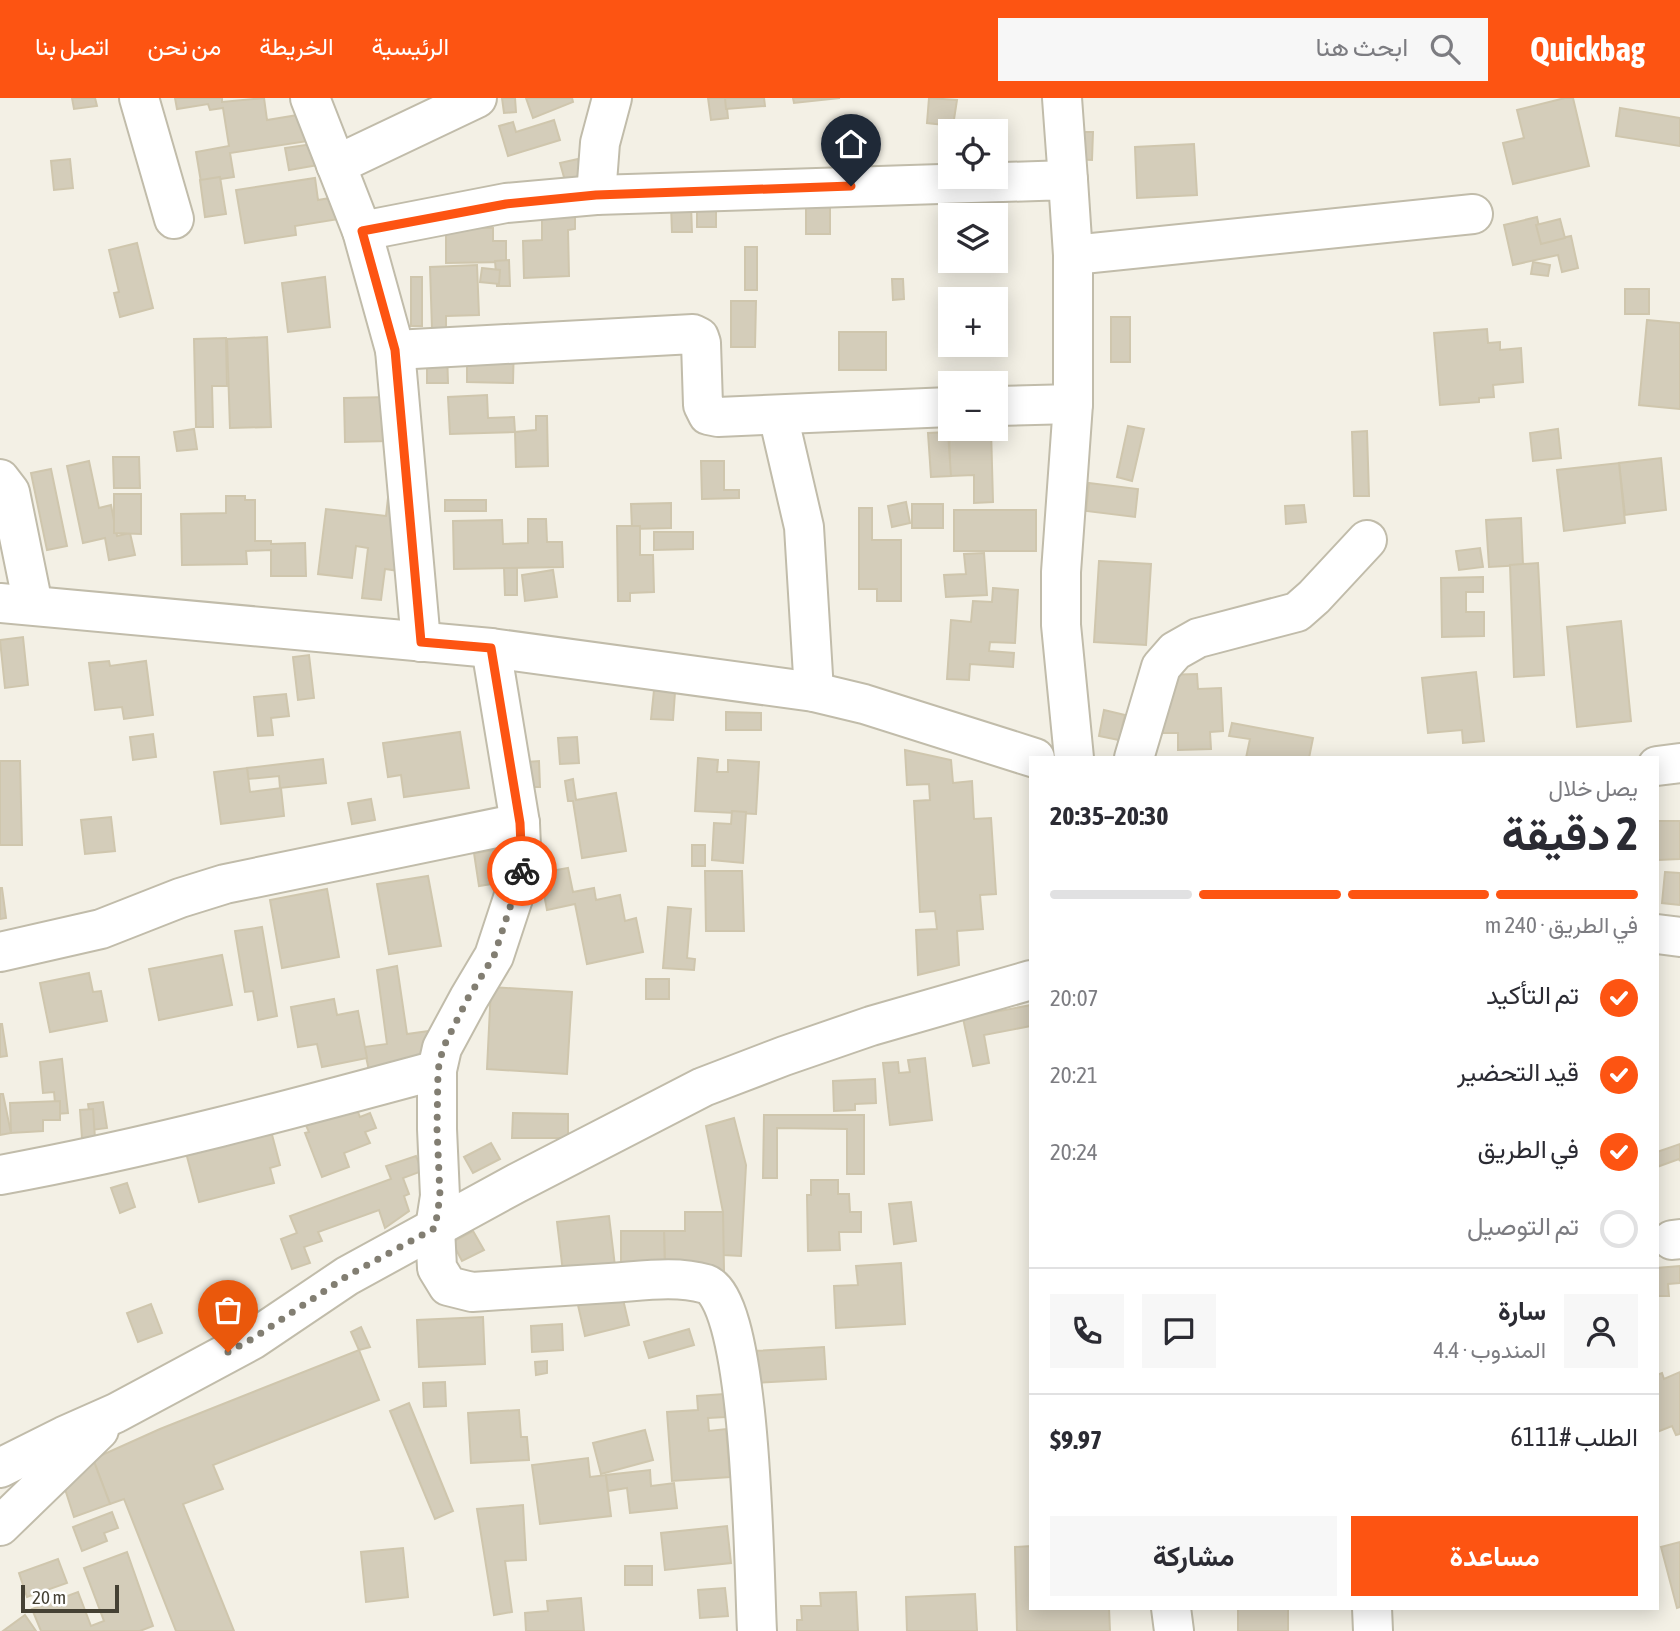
<!DOCTYPE html>
<html lang="ar">
<meta charset="utf-8">
<style>
:root{--surface:#fff;--page:#f7f7f7;--text:#2b2b33;--muted:#7c7c81;--line:#e1e1e2;--accent:#fd5412}
body{margin:0;font-family:"Asap Condensed",Vazirmatn,sans-serif;background:var(--page);color:var(--text);direction:rtl;height:100vh;display:flex;flex-direction:column;font-size:26px;white-space:nowrap}
*{box-sizing:border-box;margin:0}
p{font-size:23px;color:var(--muted)}
.icon{flex:none;width:38px;height:38px;fill:none;stroke:currentColor;stroke-width:2;stroke-linecap:round;stroke-linejoin:round}
.map{position:relative;flex:1;overflow:hidden;direction:ltr}
.details{position:absolute;left:1029px;top:658px;width:630px;height:854px;display:flex;flex-direction:column;background:var(--surface);border-radius:0px;box-shadow:0 4px 18px #0003;direction:rtl}
.details>*{flex:none}
.fabs{position:absolute;left:938px;top:21px;display:grid;gap:14px}
.fabs a{display:grid;place-items:center;width:70px;height:70px;border-radius:0px;background:var(--surface);box-shadow:0 4px 18px #0003;font-size:35px}
.scale{position:absolute;left:21px;bottom:18px;width:98px;box-sizing:border-box;padding-left:7px;border:4px solid #454134;border-top:0;font-size:19px;line-height:24px;white-space:nowrap;color:#454134;-webkit-text-stroke:5px #fff;paint-order:stroke}
.pin{position:absolute;display:grid;place-items:center;width:60px;height:60px;color:#fff;margin:-72px -30px;border-radius:50% 50% 50% 0;rotate:-45deg;box-shadow:0 0 7px #0007}
.pin .icon{rotate:45deg}
.courier{position:absolute;display:grid;place-items:center;width:70px;height:70px;margin:-35px;border:5px solid #fd5412;border-radius:50%;background:#fff;color:#222;box-shadow:0 2px 9px #0007}
.overview em{font-style:normal;font-weight:700}
.overview div{display:flex;flex-direction:column-reverse}
.overview{display:flex;align-items:center;justify-content:space-between;height:119px;padding:0 21px}
h1{font-size:46px;font-weight:700;line-height:52px}
.bar{display:grid;grid-template-columns:repeat(4,1fr);gap:10px 7px;align-content:center;height:84px;padding:0 21px}
.bar i{height:9px;border-radius:5px;background:var(--line)}
.bar .active{background:var(--accent)}
.bar p{grid-column:span 4}
.line{display:flex;align-items:center;gap:18px;padding:0 21px;border-top:2px solid var(--line)}
.line div{flex:1}
.round{display:grid;place-items:center;flex:none;width:74px;height:74px;border-radius:0px;background:var(--page)}
ol{padding:0 21px;list-style:none}
li{display:flex;align-items:center;gap:21px;height:77px}
li p{margin-inline-start:auto}
li .icon{padding:7px;border-radius:50%;background:var(--accent);color:#fff;stroke-width:4}
li:last-child{color:var(--muted)}
li i{width:38px;height:38px;border:4px solid var(--line);border-radius:50%}
.primary-button{display:flex;gap:14px;margin-top:auto;padding:14px 21px}
.primary-button a{flex:1;height:80px;border-radius:0px;background:var(--accent);color:#fff;font-size:28px;font-weight:700;line-height:80px;text-align:center}
.primary-button a+a{background:var(--page);color:var(--text)}
header{display:flex;align-items:center;gap:42px;box-sizing:border-box;height:98px;padding:0 35px;background:var(--accent);color:#fff}
header strong{font-size:33px}
nav{display:flex;gap:38px;margin-inline-start:auto;font-size:24px}
.search{width:490px;height:63px;background:var(--page);display:flex;align-items:center;gap:18px;box-sizing:border-box;padding:0 24px;border-radius:0px;color:var(--muted);font-size:26px}
.map>svg:first-child{display:block}
</style>
<header>
<strong>Quickbag</strong>
<div class="search"><svg class="icon" aria-label="search" viewBox="0 0 24 24"><circle cx="10" cy="10" r="6"/><path d="M15 15l6 6"/></svg>ابحث هنا</div>
<nav><a>الرئيسية</a><a>الخريطة</a><a>من نحن</a><a>اتصل بنا</a></nav>
</header>
<div class="map">
<svg width="1680" height="1533" viewBox="0 0 1680 1533">
<rect width="100%" height="100%" fill="#f3f0e5"/>
<!-- building -->
<g fill="#d4cdba" stroke="#cfc6ad" stroke-width="2">
<polygon points="72,0 95,0 97,8 74,11"/>
<polygon points="175,0 222,0 222,4 264,0 267,22 304,16 308,43 230,55 234,79 201,84 196,54 229,48 223,10 210,12 208,6 177,11"/>
<polygon points="502,0 515,0 516,14 504,15"/>
<polygon points="526,0 572,0 573,4 533,20"/>
<polygon points="708,0 726,0 728,20 711,22"/>
<polygon points="725,0 764,0 765,8 726,11"/>
<polygon points="793,0 840,0 794,5"/>
<polygon points="929,0 957,2 953,28 927,25"/>
<polygon points="1565,0 1573,0 1589,68 1513,86 1503,45 1524,40 1517,12"/>
<polygon points="1620,10 1680,20 1680,48 1616,38"/>
<polygon points="554,22 560,42 508,58 499,28 513,24 516,34"/>
<rect x="845" y="27" width="23" height="42"/>
<polygon points="1069,34 1093,34 1092,62 1069,61"/>
<polygon points="327,44 330,65 289,72 285,50"/>
<polygon points="1194,46 1197,97 1137,100 1135,49"/>
<polygon points="70,61 73,90 54,92 51,63"/>
<polygon points="578,61 584,85 567,90 560,65"/>
<polygon points="220,79 226,116 205,119 200,82"/>
<polygon points="315,80 318,102 336,99 339,121 295,128 296,137 245,145 236,92"/>
<rect x="697" y="103" width="19" height="26"/>
<rect x="806" y="103" width="24" height="33"/>
<polygon points="671,107 691,107 692,134 672,134"/>
<polygon points="542,118 575,118 575,131 568,132 569,178 524,180 523,143 542,142"/>
<polygon points="1537,119 1542,144 1571,138 1578,170 1562,174 1558,157 1513,167 1504,127"/>
<polygon points="1560,121 1565,140 1541,146 1536,127"/>
<polygon points="446,126 475,130 493,130 493,143 506,143 506,164 446,165"/>
<polygon points="137,145 153,210 120,219 114,195 119,194 109,152"/>
<rect x="745" y="149" width="12" height="43"/>
<polygon points="509,162 510,188 497,188 495,163"/>
<polygon points="1533,164 1550,167 1548,178 1531,176"/>
<polygon points="477,167 479,217 446,218 446,230 432,231 430,169"/>
<polygon points="482,170 500,172 499,186 480,184"/>
<polygon points="325,179 330,229 288,234 282,185"/>
<rect x="411" y="179" width="11" height="49"/>
<polygon points="892,181 903,181 904,201 893,202"/>
<rect x="1625" y="191" width="24" height="25"/>
<polygon points="731,203 756,203 755,249 731,249"/>
<rect x="1111" y="219" width="19" height="45"/>
<polygon points="1647,222 1680,225 1680,311 1639,307"/>
<polygon points="1487,231 1488,245 1500,244 1500,252 1521,250 1523,284 1493,287 1494,299 1479,300 1479,304 1440,307 1434,235"/>
<rect x="839" y="234" width="47" height="38"/>
<polygon points="267,239 271,329 230,330 227,241"/>
<polygon points="226,240 227,288 212,288 213,329 196,329 194,241"/>
<polygon points="467,242 514,243 513,285 467,284"/>
<polygon points="427,254 447,254 448,285 427,285"/>
<polygon points="487,297 488,320 514,319 515,334 450,336 448,299"/>
<polygon points="389,299 390,343 345,344 344,300"/>
<polygon points="536,318 547,318 548,368 516,369 515,334 536,332"/>
<polygon points="949,319 950,331 991,331 993,404 974,405 974,377 950,378"/>
<polygon points="1128,328 1144,331 1132,383 1117,379"/>
<polygon points="194,331 197,351 177,353 174,334"/>
<polygon points="1558,331 1561,360 1533,363 1530,335"/>
<polygon points="1367,333 1369,398 1354,398 1352,334"/>
<polygon points="948,334 951,378 931,379 928,335"/>
<polygon points="113,359 139,359 140,390 114,390"/>
<polygon points="1661,360 1666,412 1625,417 1619,365"/>
<polygon points="89,363 99,410 111,407 117,438 130,435 135,457 109,462 105,440 83,445 67,368"/>
<polygon points="701,363 724,363 724,392 739,392 739,400 702,401"/>
<polygon points="1619,365 1625,425 1564,433 1557,372"/>
<polygon points="51,371 67,448 47,452 31,375"/>
<polygon points="1089,385 1138,391 1135,419 1086,413"/>
<polygon points="114,396 141,396 141,436 114,435"/>
<polygon points="226,398 245,398 245,402 255,402 255,443 271,443 271,446 305,445 306,478 271,478 271,452 246,453 247,466 182,467 181,416 226,415"/>
<polygon points="388,400 394,401 406,474 385,471 381,502 362,500 368,450 356,448 352,480 318,476 326,411 386,418"/>
<rect x="445" y="402" width="41" height="11"/>
<polygon points="906,404 910,425 892,429 888,408"/>
<polygon points="671,405 671,430 632,431 631,406"/>
<rect x="912" y="406" width="31" height="24"/>
<polygon points="1304,407 1306,424 1286,426 1285,408"/>
<polygon points="859,410 872,410 872,442 901,442 901,503 877,503 877,491 859,491"/>
<rect x="954" y="412" width="82" height="41"/>
<polygon points="1521,420 1523,467 1489,469 1486,422"/>
<polygon points="528,421 546,421 547,444 562,444 563,469 454,471 453,423 502,422 503,446 528,445"/>
<polygon points="617,428 640,428 640,457 653,457 654,494 630,495 630,503 618,503"/>
<polygon points="654,434 693,434 693,451 654,452"/>
<polygon points="1480,450 1483,469 1459,472 1456,453"/>
<polygon points="984,455 987,497 946,499 944,477 966,476 964,456"/>
<polygon points="1099,463 1151,466 1146,547 1094,544"/>
<polygon points="1538,465 1544,577 1514,579 1510,467"/>
<polygon points="504,470 517,470 517,497 505,497"/>
<polygon points="553,472 557,499 525,503 522,477"/>
<polygon points="1483,479 1483,494 1466,494 1466,514 1484,514 1484,538 1442,539 1441,480"/>
<polygon points="993,490 1018,492 1015,545 990,544 989,553 1014,555 1013,569 970,566 969,582 947,581 951,522 971,524 973,503 992,504"/>
<polygon points="1621,523 1631,623 1577,629 1567,529"/>
<polygon points="23,539 28,587 5,590 0,542"/>
<polygon points="309,557 314,600 298,602 293,559"/>
<polygon points="109,563 110,568 146,563 153,617 124,621 122,609 95,612 89,565"/>
<polygon points="1476,574 1484,643 1463,645 1462,632 1428,635 1422,580"/>
<polygon points="1197,576 1198,591 1221,590 1223,633 1210,634 1211,651 1178,652 1178,635 1163,635 1161,577"/>
<polygon points="654,592 675,594 673,622 651,621"/>
<polygon points="286,596 289,618 271,620 273,637 258,638 254,599"/>
<polygon points="1104,612 1125,617 1119,642 1099,638"/>
<polygon points="726,614 761,615 761,632 726,632"/>
<polygon points="1232,625 1313,640 1309,660 1246,660 1250,641 1229,638"/>
<polygon points="460,634 469,690 404,699 401,677 388,679 383,645"/>
<polygon points="153,636 156,659 133,662 130,639"/>
<polygon points="577,639 579,665 560,666 558,640"/>
<polygon points="905,652 951,662 953,685 972,683 974,721 991,720 996,796 980,797 983,831 957,833 959,867 918,877 916,832 937,831 935,813 920,814 914,703 930,702 929,686 907,687"/>
<polygon points="698,660 718,662 717,674 728,674 728,662 759,664 756,716 695,713"/>
<polygon points="323,661 326,685 280,690 279,678 248,681 247,670"/>
<polygon points="0,663 20,663 22,747 0,747"/>
<polygon points="539,663 540,689 527,689 526,664"/>
<polygon points="247,670 250,694 281,690 284,718 221,726 214,674"/>
<polygon points="573,681 576,702 616,695 626,753 582,760 573,703 568,703 565,683"/>
<polygon points="371,701 375,722 352,726 348,705"/>
<polygon points="732,713 746,714 743,765 712,762 714,725 731,726"/>
<polygon points="111,719 115,753 85,756 81,722"/>
<polygon points="1657,723 1680,723 1680,761 1658,762"/>
<rect x="692" y="747" width="13" height="21"/>
<polygon points="510,750 497,785 479,788 474,755"/>
<polygon points="568,770 573,794 594,790 596,802 620,797 625,823 636,820 643,854 587,866 575,806 547,812 540,775"/>
<polygon points="705,773 742,773 744,833 706,833"/>
<polygon points="1665,774 1680,775 1680,807 1662,805"/>
<polygon points="428,778 441,848 389,856 377,786"/>
<polygon points="0,790 2,790 6,820 0,821"/>
<polygon points="327,791 339,859 282,870 270,802"/>
<polygon points="668,809 691,811 687,860 695,861 694,872 663,870"/>
<polygon points="262,829 277,918 258,922 253,893 245,894 235,833"/>
<polygon points="222,857 232,907 159,922 149,871"/>
<polygon points="397,868 407,936 436,932 428,958 371,982 364,949 387,946 377,872"/>
<polygon points="89,875 93,894 101,893 107,923 50,934 40,885"/>
<rect x="646" y="881" width="23" height="20"/>
<polygon points="491,889 572,894 567,976 487,971"/>
<polygon points="334,901 337,917 358,913 367,960 322,969 317,946 298,949 291,909"/>
<polygon points="1031,907 1031,928 984,937 989,965 973,968 963,920"/>
<polygon points="0,926 2,926 7,958 0,959"/>
<polygon points="925,960 932,1022 890,1027 883,965 898,964 899,975 910,974 908,962"/>
<polygon points="62,961 68,1015 56,1016 54,994 43,995 40,964"/>
<polygon points="875,981 876,1005 855,1006 855,1012 834,1013 833,983"/>
<polygon points="0,996 3,996 11,1035 0,1037"/>
<polygon points="60,1003 60,1022 43,1022 43,1033 11,1035 10,1005"/>
<polygon points="103,1004 107,1030 92,1032 88,1006"/>
<polygon points="354,1004 360,1019 370,1015 376,1030 365,1034 370,1045 344,1055 349,1069 322,1079 305,1035 309,1034 304,1023"/>
<polygon points="93,1011 95,1040 82,1040 80,1012"/>
<polygon points="513,1015 568,1016 568,1040 512,1040"/>
<polygon points="764,1017 864,1017 864,1076 847,1076 847,1031 777,1030 777,1080 763,1080"/>
<polygon points="734,1020 746,1067 741,1158 723,1157 723,1114 706,1028"/>
<polygon points="270,1029 280,1067 270,1070 274,1085 199,1104 185,1051"/>
<polygon points="491,1045 500,1061 473,1075 464,1059"/>
<polygon points="1680,1046 1680,1063 1679,1061 1657,1069 1657,1054"/>
<polygon points="416,1058 422,1073 403,1080 409,1096 404,1098 409,1113 385,1130 379,1112 318,1134 322,1143 304,1149 310,1165 292,1171 281,1141 297,1135 290,1118 391,1081 386,1068"/>
<polygon points="811,1082 838,1082 838,1096 849,1096 850,1114 861,1114 861,1134 839,1134 840,1152 808,1153 807,1097 811,1097"/>
<polygon points="127,1085 135,1109 120,1115 111,1090"/>
<polygon points="911,1104 916,1143 894,1146 889,1106"/>
<polygon points="685,1114 723,1114 724,1173 665,1174 664,1133 685,1133"/>
<polygon points="609,1118 615,1168 563,1174 557,1124"/>
<polygon points="473,1133 484,1152 462,1163 452,1144"/>
<polygon points="621,1133 664,1133 665,1174 621,1174"/>
<polygon points="901,1165 905,1226 836,1230 834,1188 858,1187 856,1168"/>
<polygon points="1680,1168 1680,1185 1668,1186 1669,1198 1657,1198 1657,1170"/>
<polygon points="619,1184 629,1227 585,1238 575,1194"/>
<polygon points="151,1206 162,1235 138,1244 127,1215"/>
<polygon points="483,1219 485,1266 419,1269 417,1222"/>
<polygon points="562,1226 563,1252 532,1254 531,1228"/>
<polygon points="361,1229 370,1249 359,1252 351,1234"/>
<polygon points="689,1231 694,1247 649,1260 644,1244"/>
<polygon points="824,1249 826,1281 755,1285 753,1253"/>
<polygon points="359,1252 379,1302 213,1367 223,1391 183,1406 234,1533 176,1533 124,1401 110,1406 93,1361 160,1331"/>
<polygon points="547,1263 547,1275 536,1277 535,1264"/>
<polygon points="1680,1274 1680,1336 1676,1337 1672,1328 1657,1334 1657,1277 1662,1275 1664,1281"/>
<polygon points="445,1284 446,1308 424,1309 423,1285"/>
<polygon points="724,1296 725,1319 708,1320 709,1333 726,1331 730,1379 672,1383 667,1314 698,1312 697,1298"/>
<polygon points="409,1305 453,1413 435,1421 390,1313"/>
<polygon points="519,1312 521,1339 527,1339 529,1362 471,1365 468,1315"/>
<polygon points="645,1332 653,1362 601,1376 593,1345"/>
<polygon points="588,1360 590,1379 606,1377 611,1418 540,1426 532,1367"/>
<polygon points="93,1361 110,1406 74,1419 65,1391"/>
<polygon points="650,1372 651,1388 674,1385 677,1410 630,1415 627,1390 608,1393 606,1377"/>
<polygon points="523,1407 526,1462 505,1463 512,1514 494,1517 477,1411"/>
<polygon points="112,1414 118,1430 104,1435 107,1443 82,1453 73,1429"/>
<polygon points="727,1428 731,1465 665,1472 661,1435"/>
<polygon points="1680,1444 1680,1509 1677,1510 1661,1449"/>
<polygon points="1031,1448 1031,1510 1109,1510 1110,1533 1017,1533 1015,1449"/>
<polygon points="403,1450 408,1499 366,1504 361,1454"/>
<polygon points="127,1454 153,1528 140,1533 41,1533 32,1511 78,1494 91,1528 104,1523 84,1470"/>
<polygon points="58,1461 67,1485 27,1499 19,1475"/>
<rect x="625" y="1468" width="27" height="19"/>
<polygon points="725,1490 728,1518 700,1520 698,1492"/>
<polygon points="856,1494 858,1533 797,1533 797,1522 802,1522 801,1508 821,1508 820,1495"/>
<polygon points="975,1496 977,1533 907,1533 906,1499"/>
<polygon points="581,1500 584,1533 526,1533 525,1515 548,1513 547,1503"/>
<rect x="1238" y="1510" width="50" height="23"/>
<polygon points="25,1517 36,1533 3,1533"/>
</g>
<g fill="none" stroke-linecap="round" stroke-linejoin="round">
<defs>
<g id="minor">
<polyline points="139,0 174,121"/>
<polyline points="310,0 362,133 395,252 421,544"/>
<polyline points="1062,0 1068,82"/>
<polyline points="336,67 477,0"/>
<polyline points="596,97 600,45 612,0"/>
<polyline points="362,133 506,105 596,97 1068,82 1073,157 1073,306 1061,474 1061,527 1074,660"/>
<polyline points="1073,157 1473,116"/>
<polyline points="395,252 693,236 699,239 701,245 703,307 708,317 718,319 950,309"/>
<polyline points="996,308 1073,306"/>
<polyline points="778,317 804,429 814,594"/>
<polyline points="0,381 10,394 33,507"/>
<polyline points="0,505 491,550 814,594 864,606 1035,660"/>
<path d="M491,550l29,175 2,48 -28,85 -25,42 -27,50 -5,22v59l3,67 -5,32 2,40 11,18 24,6c46,-3 92,-6 138,-9 31,-2 66,-8 96,1 47,16 48,295 51,347"/>
<polyline points="1134,660 1161,569 1175,553 1198,540 1297,514 1314,499 1367,442"/>
<polyline points="1657,668 1680,665"/>
<polyline points="1657,836 1680,839"/>
<polyline points="0,854 101,831 180,800 225,786 520,725"/>
<path d="M0,1077c148,-27 293,-66 437,-105"/>
<polyline points="1672,1142 1680,1141"/>
<polyline points="0,1370 64,1338 116,1315 252,1242 347,1178 517,1085 703,989 784,958 871,928 1031,882"/>
<polyline points="0,1428 99,1332"/>
<polyline points="1171,1510 1174,1533"/>
<polyline points="1372,1510 1373,1533"/>
</g>
</defs>
<!-- minor casing -->
<use href="#minor" stroke="#c1bcaa" stroke-width="42"/>
<!-- minor -->
<use href="#minor" stroke="#fff" stroke-width="38"/>
</g>
<g fill="none" stroke-linecap="round" stroke-linejoin="round">
<!-- done -->
<polyline stroke="#827e72" stroke-width="7" stroke-dasharray="0 12.6" points="228,1254 252,1241 347,1178 435,1130 440,1098 437,1031 438,972 443,950 468,900 494,858 522,773"/>
<!-- route -->
<polyline stroke="#fd5412" stroke-width="9" points="522,773 520,725 491,550 421,544 395,252 362,133 506,106 596,97 851,88"/>
</g>
</svg>
<div class="fabs">
<a><svg class="icon" aria-label="locate" viewBox="0 0 24 24"><circle cx="12" cy="12" r="6"/><path d="M12 2v4M12 18v4M2 12h4M18 12h4"/></svg></a>
<a><svg class="icon" aria-label="layers" viewBox="0 0 24 24"><path d="M12 4l9 5-9 5-9-5zM3 14l9 5 9-5"/></svg></a>
<a>+</a>
<a>−</a>
</div>
<div class="scale">20 m</div>
<div class="pin" style="left:228px;top:1254px;background:#ea580c"><svg class="icon" aria-label="bag" viewBox="0 0 24 24"><path d="M5 8h14l-1 12H6zM9 8a3 3 0 0 1 6 0"/></svg></div>
<div class="pin" style="left:851px;top:88px;background:#1f2937"><svg class="icon" aria-label="home" viewBox="0 0 24 24"><path d="M3 11l9-7 9 7M6 9v11h12V9"/></svg></div>
<div class="courier" style="left:522px;top:773px"><svg class="icon" aria-label="bike" viewBox="0 0 24 24"><circle cx="6" cy="16" r="4"/><circle cx="18" cy="16" r="4"/><path d="M6 16l4-8h5l3 8M10 8l3 8H6M13 5h3"/></svg></div>
<section class="details">
<div class="overview"><div><h1>2 دقيقة</h1><p>يصل خلال</p></div><em>20:30–20:35</em></div>
<div class="bar"><i class="active"></i><i class="active"></i><i class="active"></i><i></i><p>في الطريق · 240 m</p></div>
<ol>
<li><svg class="icon" aria-label="check" viewBox="0 0 24 24"><path d="M5 12l5 5 9-10"/></svg>تم التأكيد<p>20:07</p></li>
<li><svg class="icon" aria-label="check" viewBox="0 0 24 24"><path d="M5 12l5 5 9-10"/></svg>قيد التحضير<p>20:21</p></li>
<li><svg class="icon" aria-label="check" viewBox="0 0 24 24"><path d="M5 12l5 5 9-10"/></svg>في الطريق<p>20:24</p></li>
<li><i></i>تم التوصيل</li>
</ol>
<div class="line" style="height:126px"><a class="round"><svg class="icon" aria-label="person" viewBox="0 0 24 24"><circle cx="12" cy="8" r="4"/><path d="M4 21q1-7 8-7t8 7"/></svg></a><div><b>سارة</b><p>المندوب · 4.4</p></div><a class="round"><svg class="icon" aria-label="chat" viewBox="0 0 24 24"><path d="M4 5h16v11H9l-5 4z"/></svg></a><a class="round"><svg class="icon" aria-label="phone" viewBox="0 0 24 24"><path d="M5 4h4l2 5-3 2q2 4 5 5l2-3 5 2v4C11 20 4 13 5 4z"/></svg></a></div>
<div class="line" style="height:91px"><div>الطلب #6111</div><b>$9.97</b></div>
<div class="primary-button"><a>مساعدة</a><a>مشاركة</a></div>
</section>
</div>
